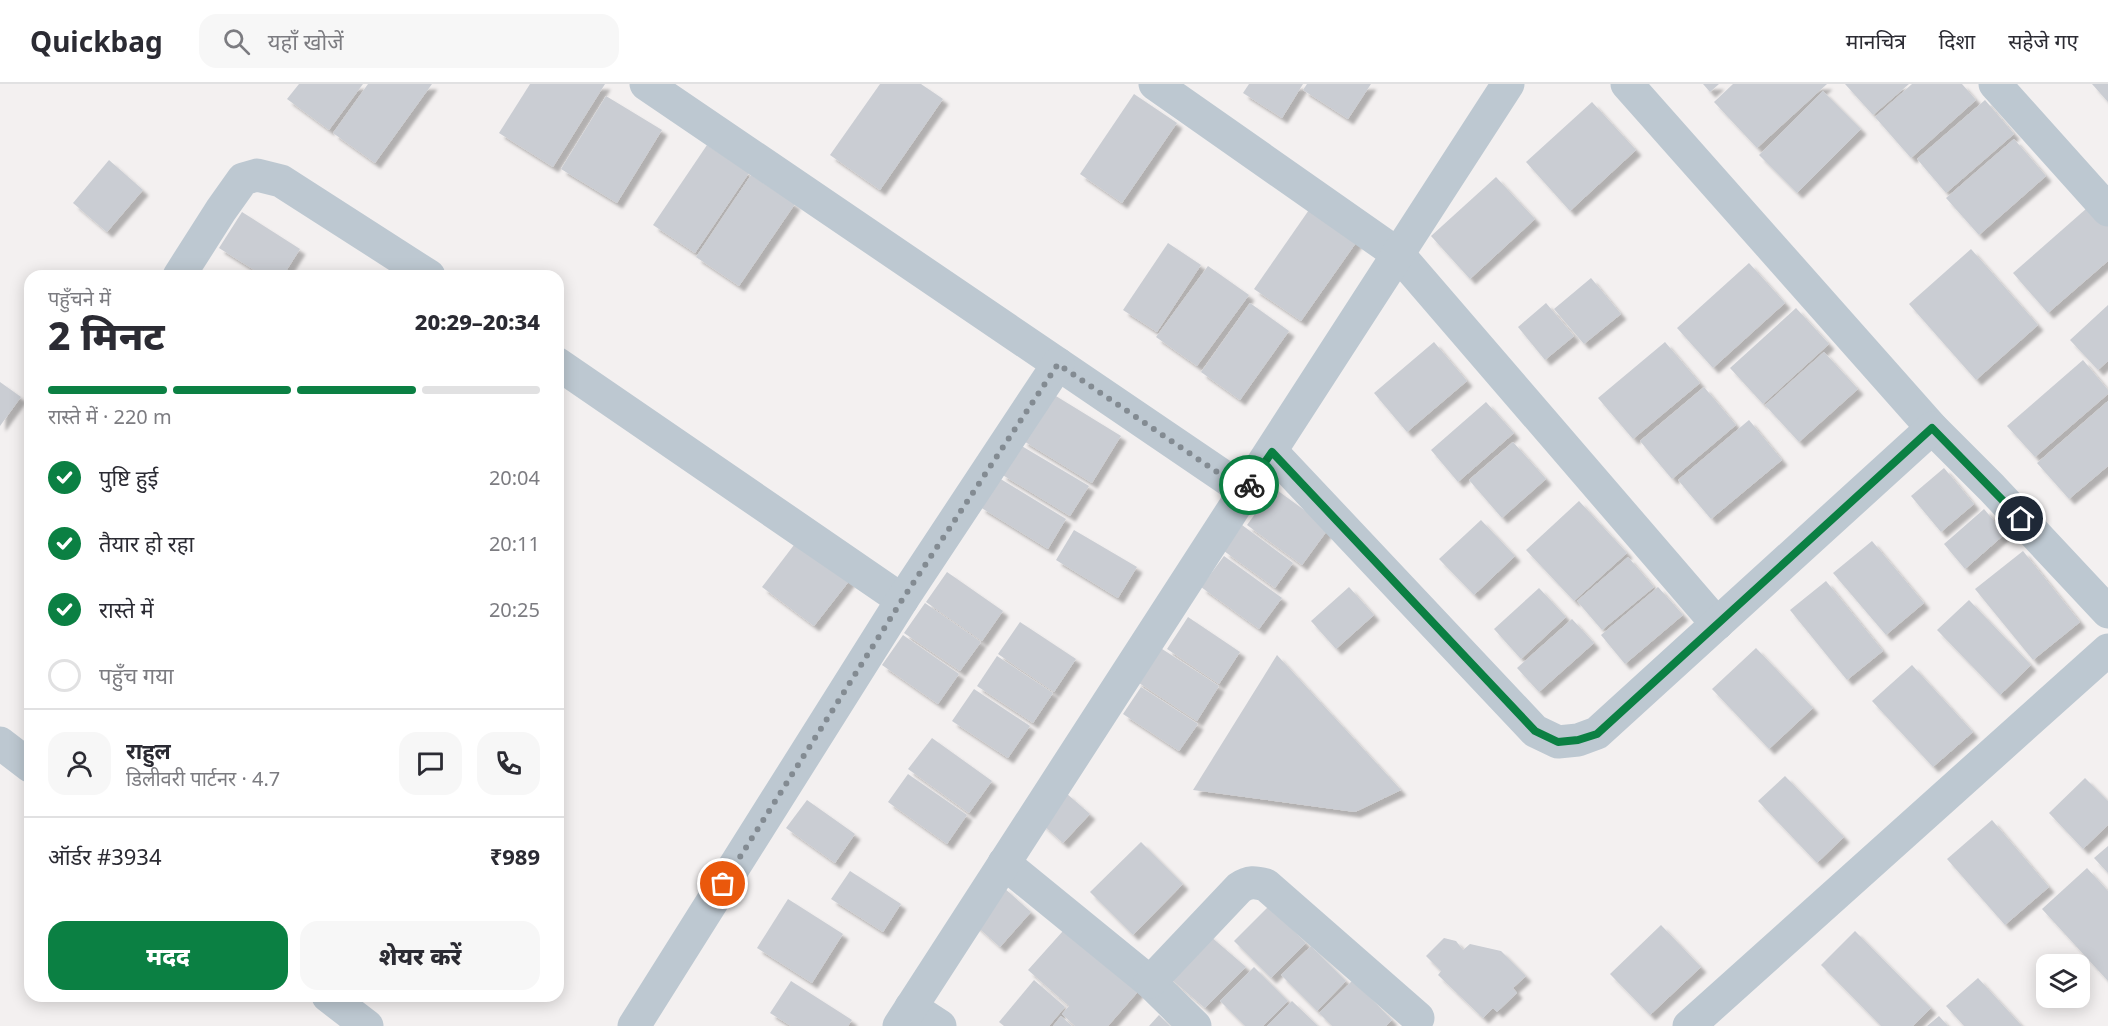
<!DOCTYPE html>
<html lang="hi">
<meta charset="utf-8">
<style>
:root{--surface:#fff;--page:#f7f7f7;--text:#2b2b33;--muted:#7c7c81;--line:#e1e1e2;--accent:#0b8043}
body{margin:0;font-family:"Noto Sans","Noto Sans Devanagari",sans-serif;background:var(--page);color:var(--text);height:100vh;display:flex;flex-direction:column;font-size:22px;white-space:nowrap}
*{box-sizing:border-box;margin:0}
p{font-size:20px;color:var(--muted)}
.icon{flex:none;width:33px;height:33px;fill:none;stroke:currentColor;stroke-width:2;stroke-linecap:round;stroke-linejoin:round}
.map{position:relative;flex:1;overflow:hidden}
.details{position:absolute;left:24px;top:186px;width:540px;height:732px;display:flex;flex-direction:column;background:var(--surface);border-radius:18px;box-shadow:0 3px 15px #0003}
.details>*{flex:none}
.controls{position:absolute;left:2036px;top:870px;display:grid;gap:12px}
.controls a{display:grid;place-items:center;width:54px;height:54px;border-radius:12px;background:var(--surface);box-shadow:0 3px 15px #0003;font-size:30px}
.pin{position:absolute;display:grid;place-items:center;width:51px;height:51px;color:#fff;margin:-26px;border:3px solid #fff;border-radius:50%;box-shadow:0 2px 6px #0007}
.courier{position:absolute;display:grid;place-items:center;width:60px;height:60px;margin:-30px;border:4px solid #0b8043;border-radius:50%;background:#fff;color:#222;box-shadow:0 2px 8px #0007}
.head em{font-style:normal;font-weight:800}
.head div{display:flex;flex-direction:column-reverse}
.head{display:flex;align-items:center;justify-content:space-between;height:102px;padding:0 24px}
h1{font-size:39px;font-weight:800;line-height:45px}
.bar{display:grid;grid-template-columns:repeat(4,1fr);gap:9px 6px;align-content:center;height:72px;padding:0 24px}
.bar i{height:8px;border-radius:4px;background:var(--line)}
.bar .active{background:var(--accent)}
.bar p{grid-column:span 4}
.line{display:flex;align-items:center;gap:15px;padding:0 24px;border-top:2px solid var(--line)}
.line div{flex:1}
.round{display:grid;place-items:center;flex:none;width:63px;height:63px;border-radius:18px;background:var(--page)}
ol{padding:0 24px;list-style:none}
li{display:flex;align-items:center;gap:18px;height:66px}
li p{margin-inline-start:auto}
li .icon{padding:6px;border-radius:50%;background:var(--accent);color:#fff;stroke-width:4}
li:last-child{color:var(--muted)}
li i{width:33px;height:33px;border:3px solid var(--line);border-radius:50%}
.cta{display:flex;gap:12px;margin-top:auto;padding:12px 24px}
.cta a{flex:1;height:69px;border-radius:18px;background:var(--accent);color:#fff;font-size:24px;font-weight:800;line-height:69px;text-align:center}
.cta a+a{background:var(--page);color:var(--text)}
header{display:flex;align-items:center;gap:36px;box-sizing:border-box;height:84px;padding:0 30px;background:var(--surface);border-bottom:2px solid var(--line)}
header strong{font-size:28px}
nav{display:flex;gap:33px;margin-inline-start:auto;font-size:21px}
.search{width:420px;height:54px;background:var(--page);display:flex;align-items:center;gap:15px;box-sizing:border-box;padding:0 21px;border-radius:18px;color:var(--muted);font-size:22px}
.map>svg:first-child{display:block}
</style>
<header>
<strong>Quickbag</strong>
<div class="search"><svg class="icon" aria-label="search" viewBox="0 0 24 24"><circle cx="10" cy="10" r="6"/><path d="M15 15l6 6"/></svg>यहाँ खोजें</div>
<nav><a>मानचित्र</a><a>दिशा</a><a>सहेजे गए</a></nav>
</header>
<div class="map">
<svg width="2108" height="942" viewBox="0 0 2108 942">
<defs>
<filter id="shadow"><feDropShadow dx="5.5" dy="5.5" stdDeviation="1.5" flood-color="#0004"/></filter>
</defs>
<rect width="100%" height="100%" fill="#f3f0f0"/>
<!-- building -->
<g fill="#cacdd3" filter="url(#shadow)">
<polygon points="299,0 363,0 329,46 287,15"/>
<polygon points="368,0 432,0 375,79 333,49"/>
<polygon points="530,0 605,0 553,83 499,49"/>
<polygon points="880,0 921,0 943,15 880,106 830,71"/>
<polygon points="1249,0 1303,0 1282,34 1243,9"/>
<polygon points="1307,0 1371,0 1348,35 1303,6"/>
<polygon points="1703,0 1719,0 1710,8"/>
<polygon points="1733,0 1827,0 1757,64 1714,18"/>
<polygon points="1845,0 1909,0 1873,31"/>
<polygon points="1912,0 1962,0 1976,16 1911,74 1875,33"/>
<polygon points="2092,0 2108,0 2108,18"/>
<polygon points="1823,7 1861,45 1797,109 1759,71"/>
<polygon points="1134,10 1177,39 1122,119 1080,90"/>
<polygon points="606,12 662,46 617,119 561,85"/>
<polygon points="1985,16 2014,50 1946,109 1917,75"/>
<polygon points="1592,18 1636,66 1570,127 1526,78"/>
<polygon points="2014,55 2046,92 1979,151 1946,114"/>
<polygon points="707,61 749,89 695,169 653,141"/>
<polygon points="109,76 143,106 107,148 73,119"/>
<polygon points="751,91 795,120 739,202 696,173"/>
<polygon points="1496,93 1535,135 1470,195 1431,152"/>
<polygon points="2095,117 2108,132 2108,177 2048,229 2013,189"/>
<polygon points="1311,123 1358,156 1301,237 1254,205"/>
<polygon points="242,128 300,165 283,192 264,192 219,164"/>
<polygon points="1168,159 1201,181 1157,248 1123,226"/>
<polygon points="1971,165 2038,241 1976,296 1909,220"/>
<polygon points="1749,179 1785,219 1713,284 1677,244"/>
<polygon points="1208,182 1249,211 1197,282 1156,253"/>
<polygon points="1591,194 1621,230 1584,260 1554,225"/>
<polygon points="1250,219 1289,247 1240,316 1201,288"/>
<polygon points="1546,219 1574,252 1545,276 1518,243"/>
<polygon points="2108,221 2108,277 2098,286 2070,256"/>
<polygon points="1796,224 1829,260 1763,320 1730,284"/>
<polygon points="1434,258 1467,297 1407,348 1374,309"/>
<polygon points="1665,258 1700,299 1633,355 1598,314"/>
<polygon points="1824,268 1858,305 1799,358 1765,321"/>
<polygon points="2083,276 2108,306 2108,310 2035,373 2007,342"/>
<polygon points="0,298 21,313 0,342"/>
<polygon points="1704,303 1736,341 1672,395 1640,357"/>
<polygon points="1051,309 1121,352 1092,399 1022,356"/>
<polygon points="2108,317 2108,382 2069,415 2037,379"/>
<polygon points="1486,318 1514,349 1458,398 1431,366"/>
<polygon points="1749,336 1782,376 1711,435 1678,396"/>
<polygon points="1513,358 1546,395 1502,434 1469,396"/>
<polygon points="1020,361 1089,402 1070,432 1001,390"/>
<polygon points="1944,384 1974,420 1941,448 1911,412"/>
<polygon points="999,394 1066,435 1048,465 980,423"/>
<polygon points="1274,404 1329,444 1302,481 1247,441"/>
<polygon points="1579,417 1627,469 1574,517 1526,466"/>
<polygon points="1984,425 2005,450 1965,485 1944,460"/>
<polygon points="1481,436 1515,472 1474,511 1439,475"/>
<polygon points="1242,441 1293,479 1275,504 1224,467"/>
<polygon points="1074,446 1137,483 1118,514 1056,476"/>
<polygon points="797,457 850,496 814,542 762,503"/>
<polygon points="1872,457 1924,519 1886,551 1833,489"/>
<polygon points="2023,467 2080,538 2033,576 1975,505"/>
<polygon points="1224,472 1282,514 1259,545 1201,503"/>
<polygon points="1628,473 1654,503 1602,546 1577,517"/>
<polygon points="947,488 1003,527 982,557 926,518"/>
<polygon points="1826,497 1883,567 1847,596 1790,526"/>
<polygon points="1349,503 1374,531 1336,565 1311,537"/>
<polygon points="1658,503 1683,531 1625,580 1601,551"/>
<polygon points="1539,504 1566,533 1521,575 1494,545"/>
<polygon points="1969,516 2031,581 2000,611 1937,546"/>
<polygon points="925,519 981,558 960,587 904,549"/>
<polygon points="1188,533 1240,568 1219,600 1167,565"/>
<polygon points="1572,535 1594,559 1539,608 1517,584"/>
<polygon points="1020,538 1076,575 1054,608 998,570"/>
<polygon points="903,551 959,590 938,620 882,581"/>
<polygon points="1159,563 1219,602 1197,637 1136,597"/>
<polygon points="1756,564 1813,624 1769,665 1712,605"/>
<polygon points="1277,571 1401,706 1355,728 1193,706"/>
<polygon points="997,572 1053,609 1033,639 977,602"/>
<polygon points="1912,581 1973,648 1933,683 1872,617"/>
<polygon points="1141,603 1198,640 1179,667 1123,630"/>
<polygon points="974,605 1030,642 1008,674 952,637"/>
<polygon points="932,654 992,697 969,729 908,685"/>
<polygon points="908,690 967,731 947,760 888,718"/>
<polygon points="1785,692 1844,753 1817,779 1758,717"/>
<polygon points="2085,694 2108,717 2108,741 2083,765 2049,729"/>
<polygon points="1066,709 1090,730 1063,759 1040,738"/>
<polygon points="807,716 855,750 835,779 786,744"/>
<polygon points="1992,736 2049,803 2005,841 1947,775"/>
<polygon points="1141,758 1183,800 1133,851 1090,808"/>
<polygon points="2108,762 2108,789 2094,774"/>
<polygon points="2087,784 2108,807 2108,897 2042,825"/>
<polygon points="850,787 901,820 883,848 831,815"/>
<polygon points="1003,803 1031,828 1000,863 972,838"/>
<polygon points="788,815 843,850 812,899 757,864"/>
<polygon points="1269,822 1306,859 1271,894 1234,857"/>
<polygon points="1071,838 1143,902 1108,942 1075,942 1062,930 1069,922 1028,886"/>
<polygon points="1661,841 1701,883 1650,931 1610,890"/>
<polygon points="1203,846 1246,883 1205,924 1164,889"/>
<polygon points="1855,847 1931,924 1913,942 1881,942 1821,881"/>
<polygon points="1444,854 1456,857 1463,866 1470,860 1501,867 1526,892 1513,904 1517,909 1497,928 1493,924 1483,934 1438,891 1441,887 1426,872"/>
<polygon points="1311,862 1346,897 1317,927 1281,891"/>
<polygon points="1254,883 1288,917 1263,942 1245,942 1220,917"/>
<polygon points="1978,894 2022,942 1964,942 1946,922"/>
<polygon points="1034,896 1065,923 1049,942 1004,942 999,938"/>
<polygon points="1353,896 1392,936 1386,942 1332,942 1319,929"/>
<polygon points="791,897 852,936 848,942 791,942 770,929"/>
<polygon points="1292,917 1318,942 1267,942"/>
<polygon points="1159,931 1170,942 1149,942"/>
<polygon points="1061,932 1072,942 1053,942"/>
<polygon points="1939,932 1948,942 1927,942"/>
</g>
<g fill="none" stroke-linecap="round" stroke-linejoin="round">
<!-- minor -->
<g stroke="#bdc8d1" stroke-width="33">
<polyline points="646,0 1245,407"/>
<polyline points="1155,0 1399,171 1717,540"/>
<polyline points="1627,0 1932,344 1992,404 2108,528"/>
<polyline points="1995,0 2108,126"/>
<polyline points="179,192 221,126 243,95 257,91 281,97 429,192"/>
<polyline points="558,280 902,516"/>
<polyline points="1272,368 1535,647 1558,658 1578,656 1597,649 1932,344"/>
<polyline points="0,659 30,682"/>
<polyline points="1004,779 1150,898 1195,942"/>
<path d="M1150,898l89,-94c10,-7 16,-6 27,-3l152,133"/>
<polyline points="328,912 367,942"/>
<polyline points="911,923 940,942"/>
<polyline points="634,942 902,516 1058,280"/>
<polyline points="899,942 1508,0"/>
<polyline points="1689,942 2108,566"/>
</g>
</g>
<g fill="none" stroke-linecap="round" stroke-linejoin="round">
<!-- done -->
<polyline stroke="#838b92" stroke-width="6" stroke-dasharray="0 10.8" points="723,800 902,516 1058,280 1245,407 1249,401"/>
<!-- route -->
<polyline stroke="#0b8043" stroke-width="8" points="1249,401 1272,368 1535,647 1558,658 1578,656 1597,650 1932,344 2021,435"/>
</g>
</svg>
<div class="controls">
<a><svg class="icon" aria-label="layers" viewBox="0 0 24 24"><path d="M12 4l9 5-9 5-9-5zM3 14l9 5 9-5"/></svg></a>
</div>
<div class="pin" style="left:723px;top:800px;background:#ea580c"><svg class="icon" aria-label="bag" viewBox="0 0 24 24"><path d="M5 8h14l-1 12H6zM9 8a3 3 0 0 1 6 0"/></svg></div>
<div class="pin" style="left:2021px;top:435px;background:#1f2937"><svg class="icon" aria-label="home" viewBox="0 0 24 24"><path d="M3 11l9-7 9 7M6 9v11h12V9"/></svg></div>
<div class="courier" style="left:1249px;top:401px"><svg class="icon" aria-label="bike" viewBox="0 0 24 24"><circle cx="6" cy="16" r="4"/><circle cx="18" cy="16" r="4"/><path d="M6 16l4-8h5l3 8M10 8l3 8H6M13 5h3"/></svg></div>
<section class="details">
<div class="head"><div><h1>2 मिनट</h1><p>पहुँचने में</p></div><em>20:29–20:34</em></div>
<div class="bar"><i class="active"></i><i class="active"></i><i class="active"></i><i></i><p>रास्ते में · 220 m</p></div>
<ol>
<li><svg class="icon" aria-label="check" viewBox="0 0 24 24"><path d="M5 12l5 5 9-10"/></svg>पुष्टि हुई<p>20:04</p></li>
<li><svg class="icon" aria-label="check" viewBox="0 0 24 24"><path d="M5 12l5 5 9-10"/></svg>तैयार हो रहा<p>20:11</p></li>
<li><svg class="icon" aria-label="check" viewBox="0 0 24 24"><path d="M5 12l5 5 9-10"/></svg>रास्ते में<p>20:25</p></li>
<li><i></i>पहुँच गया</li>
</ol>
<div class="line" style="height:108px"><a class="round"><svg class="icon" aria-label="person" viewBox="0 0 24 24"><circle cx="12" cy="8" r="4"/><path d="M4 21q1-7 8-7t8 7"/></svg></a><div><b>राहुल</b><p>डिलीवरी पार्टनर · 4.7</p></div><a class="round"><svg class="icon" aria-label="chat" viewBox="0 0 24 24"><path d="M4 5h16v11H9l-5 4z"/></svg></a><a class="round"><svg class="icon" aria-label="phone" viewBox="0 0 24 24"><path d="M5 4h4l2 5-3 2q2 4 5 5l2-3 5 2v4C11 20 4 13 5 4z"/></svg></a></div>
<div class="line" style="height:78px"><div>ऑर्डर #3934</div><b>₹989</b></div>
<div class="cta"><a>मदद</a><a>शेयर करें</a></div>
</section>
</div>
